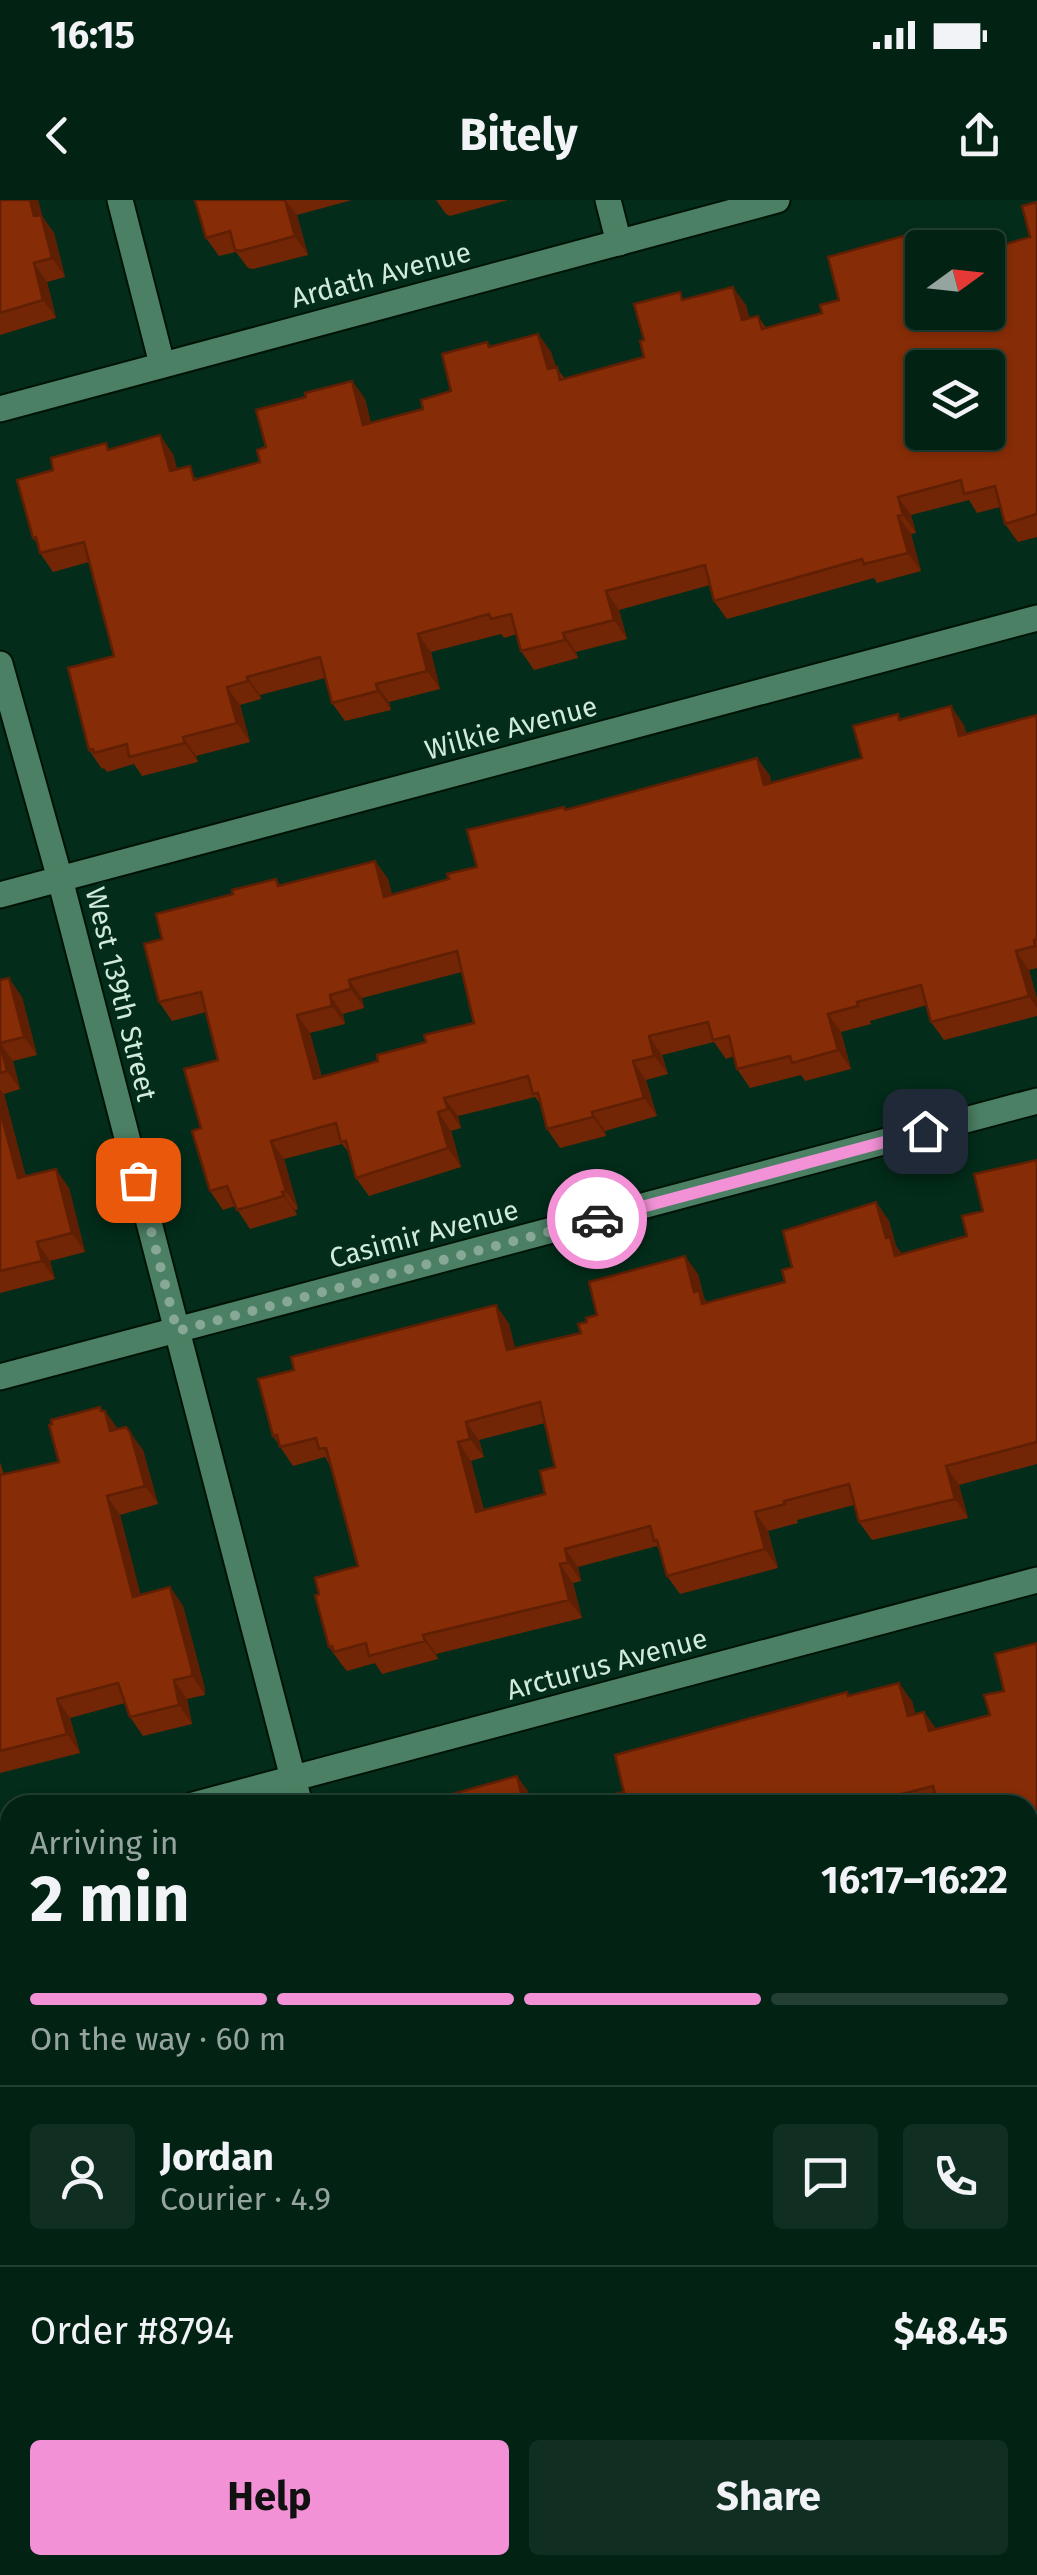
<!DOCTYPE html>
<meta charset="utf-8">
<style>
:root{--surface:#022214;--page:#102f22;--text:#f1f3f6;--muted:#96a4a0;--line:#233f34;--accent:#f391d6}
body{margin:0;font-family:"Fira Sans",sans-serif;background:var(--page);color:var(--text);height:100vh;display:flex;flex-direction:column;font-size:38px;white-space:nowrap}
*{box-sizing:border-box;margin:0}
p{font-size:32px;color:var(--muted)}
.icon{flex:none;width:55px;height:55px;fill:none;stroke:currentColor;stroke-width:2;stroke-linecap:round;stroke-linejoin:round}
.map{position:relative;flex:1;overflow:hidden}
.side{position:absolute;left:0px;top:1595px;width:1038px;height:780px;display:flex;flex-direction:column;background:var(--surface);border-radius:30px 30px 0 0;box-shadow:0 2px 8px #0004,0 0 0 2px var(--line)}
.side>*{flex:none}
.needle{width:65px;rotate:75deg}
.fabs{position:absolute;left:905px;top:30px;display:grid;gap:20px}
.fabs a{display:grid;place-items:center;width:100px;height:100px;border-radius:10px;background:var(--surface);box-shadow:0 2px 8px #0004,0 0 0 2px var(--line);font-size:50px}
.pin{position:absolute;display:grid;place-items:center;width:85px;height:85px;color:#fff;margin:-42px;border-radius:20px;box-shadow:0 5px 15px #0006}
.courier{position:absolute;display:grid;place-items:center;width:100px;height:100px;margin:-50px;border:8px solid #f391d6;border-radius:50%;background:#fff;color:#222;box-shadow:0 2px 12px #0007}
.head em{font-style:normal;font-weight:700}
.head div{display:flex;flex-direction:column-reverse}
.head{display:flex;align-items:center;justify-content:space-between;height:170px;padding:0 30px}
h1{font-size:65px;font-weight:700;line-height:75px}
.bar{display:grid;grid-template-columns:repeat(4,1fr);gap:15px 10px;align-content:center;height:120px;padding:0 30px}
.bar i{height:12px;border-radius:8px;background:var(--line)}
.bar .active{background:var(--accent)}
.bar p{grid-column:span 4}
.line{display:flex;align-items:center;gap:25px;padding:0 30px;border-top:2px solid var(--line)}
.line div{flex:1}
.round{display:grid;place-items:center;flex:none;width:105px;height:105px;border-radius:10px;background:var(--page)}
.button{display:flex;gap:20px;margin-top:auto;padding:20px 30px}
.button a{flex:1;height:115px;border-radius:10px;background:var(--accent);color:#111;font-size:40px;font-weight:700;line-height:115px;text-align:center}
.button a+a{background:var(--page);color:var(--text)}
.status{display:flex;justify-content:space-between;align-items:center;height:70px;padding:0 50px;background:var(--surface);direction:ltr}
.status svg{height:28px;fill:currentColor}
header{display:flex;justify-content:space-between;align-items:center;height:130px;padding:0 30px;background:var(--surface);font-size:45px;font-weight:700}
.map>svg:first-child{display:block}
</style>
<div class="status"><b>16:15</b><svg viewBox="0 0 49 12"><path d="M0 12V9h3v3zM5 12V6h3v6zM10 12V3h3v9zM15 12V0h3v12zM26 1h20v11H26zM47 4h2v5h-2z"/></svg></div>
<header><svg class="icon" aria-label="back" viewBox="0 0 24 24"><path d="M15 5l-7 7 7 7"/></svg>Bitely<svg class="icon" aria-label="share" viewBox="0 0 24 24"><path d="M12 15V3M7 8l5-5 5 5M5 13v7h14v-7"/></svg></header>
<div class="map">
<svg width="1037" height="2375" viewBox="0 0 1037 2375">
<rect width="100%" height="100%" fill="#032d1a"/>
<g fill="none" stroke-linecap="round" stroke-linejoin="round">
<defs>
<g id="minor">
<polyline points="120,0 162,164"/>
<polyline points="608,0 619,43"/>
<polyline points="0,209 777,0"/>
<polyline points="0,464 60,679 300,1605"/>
<polyline points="0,695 1037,418"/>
<polyline points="0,1177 1037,901"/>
<polyline points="193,1605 1037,1380"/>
<polyline points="0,1656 10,1654"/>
<polyline points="1028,1865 1037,1862"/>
<polyline points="0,2139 10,2136"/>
<polyline points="1028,2344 1037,2341"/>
<polyline points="509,2365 511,2375"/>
<polyline points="911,2375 948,2365"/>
</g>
</defs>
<!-- minor casing -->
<use href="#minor" stroke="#001307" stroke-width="29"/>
<!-- minor -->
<use href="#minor" stroke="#4c8064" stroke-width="25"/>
</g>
<!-- wall -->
<g fill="#732605" fill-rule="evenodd">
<polygon points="0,0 38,0 42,16 54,33 65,77 47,82 56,118 0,135"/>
<polygon points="195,0 352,0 297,15 308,55 253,69 248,68 236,52 219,56 206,38"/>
<polygon points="436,0 508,0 450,16 446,14"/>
<polygon points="1037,2 1037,337 1018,342 1005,324 1000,307 977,313 969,300 911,315 916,333 911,334 921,371 877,383 874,378 727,419 714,401 710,385 619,410 627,439 576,452 578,458 534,470 521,451 517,434 504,438 501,434 431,452 440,489 389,502 391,510 345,521 332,503 325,478 260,495 261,499 240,505 250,542 196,556 198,562 142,576 134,564 107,572 104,568 102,569 89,550 114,456 89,362 53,372 40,353 38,345 33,338 53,270 110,249 173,254 177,269 199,279 260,262 266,247 306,197 352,181 365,199 371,223 423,209 451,191 491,147 538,134 551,152 556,167 565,179 644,157 644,140 685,99 746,105 749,118 758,116 766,128 922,112 1030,37"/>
<path d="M1037,515v253l-8,2 8,29v17l-93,24 -13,-18 -4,-17 -57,16 1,3 -30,8 10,37 -46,12 -4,-6 -51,13 -13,-19 -3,-13 -8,3 -12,-17 -52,13 6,19 -22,6 11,36 -52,15 1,5 -46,12 -13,-19 -5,-23 -7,-9 -77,19 3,12 -10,3 10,36 -92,29 -13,-18 -7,-25 -7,-9 -58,15 14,50 -3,1 2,5 -47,14 -15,-23 -12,4 -13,-19 -9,-63 17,-68 -12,-48 -34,9 -13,-19 3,-63 71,-45 43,-15 5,7 94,-25 13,18 4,16 57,-16 28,-12 87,-60 2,3 191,-52 13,18 1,7 91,-25 40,-39 62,6 2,9zM462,772l12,51 -96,38 -56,16 -12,-44 35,-9 -2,-10 21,-6 -2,-10z"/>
<polygon points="0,780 22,797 37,855 13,861 20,889 4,894 26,977 69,988 85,1052 50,1061 55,1079 0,1093"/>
<path d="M1037,960v304l-78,21 9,33 -96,22 -13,-18 -5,-17 -57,15 1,3 -30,8 10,37 -98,26 -13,-18 -7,-25 -3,-5 -79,21 3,14 -8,2 9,35 -146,36 2,5 -56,15 -7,-11 -28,8 -5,-6 -13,-18 -10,-53 39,-28 -27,-99 -6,-10 -32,9 -20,-30 21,-66 202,-65 13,19 6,24 66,-15 6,-11 10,-7 101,-41 6,24 3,4 78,-20 7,-15 84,-65 13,19 7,25 6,8 65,-18 16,-25zM545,1223l10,44 -10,27 -61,16 -13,-49 13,-4 -5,-17z"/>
<polygon points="103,1211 105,1211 117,1229 143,1250 158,1304 120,1315 140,1395 170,1387 183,1406 205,1489 205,1495 187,1499 192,1524 143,1536 130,1517 125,1503 70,1518 80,1553 0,1573 0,1262 4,1275 59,1262"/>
<polygon points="1037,1443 1037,1725 1028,1727 1028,1605 618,1605 624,1592 850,1496 912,1501 915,1514 924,1512 936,1529 990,1515 1004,1491"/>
<polygon points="10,1715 10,2046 0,2048 0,1718"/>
<polygon points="1037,1921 1037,2220 1028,2223 1028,1980 1030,1980 1030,1962"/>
<polygon points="602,2365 645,2365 609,2375"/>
</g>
<!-- shaded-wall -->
<g fill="#5e1f04">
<polygon points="30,0 38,0 42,16 54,33 65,77 52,58 34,16"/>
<polygon points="285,0 297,15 308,55 295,36"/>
<polygon points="925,30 937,48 930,48"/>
<polygon points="34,63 47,82 56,118 43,100"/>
<polygon points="733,87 746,105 755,138 742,120"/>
<polygon points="538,134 551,152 561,188 548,169"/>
<polygon points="352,181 365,199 376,243 363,225"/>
<polygon points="160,235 173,254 183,290 170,271"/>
<polygon points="898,297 911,315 916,333 903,315"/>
<polygon points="898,316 911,334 921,371 908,353"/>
<polygon points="606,391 619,410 627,439 614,420"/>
<polygon points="563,433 576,452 578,458 565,440"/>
<polygon points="418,434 431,452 440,489 427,471"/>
<polygon points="247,477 260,495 261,499 248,481"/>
<polygon points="376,484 389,502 391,510 378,491"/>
<polygon points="227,487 240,505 250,542 237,523"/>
<polygon points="951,506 964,525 972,555 959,536"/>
<polygon points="183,537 196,556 198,562 185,543"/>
<polygon points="757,558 770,576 777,603 764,585"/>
<polygon points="375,661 388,679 397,715 384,697"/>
<polygon points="1016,751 1029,770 1037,799 1037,808 1029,796"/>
<polygon points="9,778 22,797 37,855 24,837"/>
<polygon points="349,780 362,798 364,808 351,789"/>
<polygon points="330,795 343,814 345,824 332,806"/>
<polygon points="828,814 841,832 851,869 838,850"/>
<polygon points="297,815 310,833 327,898 314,879"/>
<polygon points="649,836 662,855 668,874 654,856"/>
<polygon points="0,843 13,861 20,889 7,871"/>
<polygon points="633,861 646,880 657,916 644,898"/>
<polygon points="0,889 4,894 31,997 18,978 0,910"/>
<polygon points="444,898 458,916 461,928 448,909"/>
<polygon points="438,912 451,931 461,967 448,948"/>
<polygon points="592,912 605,931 606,936 593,917"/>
<polygon points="271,941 284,959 298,1009 286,991"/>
<polygon points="56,969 69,988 85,1052 72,1033"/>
<polygon points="282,992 295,1010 297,1015 284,996"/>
<polygon points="876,1002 889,1021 896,1046 903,1055 895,1056 886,1038"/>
<polygon points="37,1042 50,1061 55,1079 42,1061"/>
<polygon points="685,1056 698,1074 704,1098 712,1109 715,1122 694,1092"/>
<polygon points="496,1105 509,1124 520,1169 507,1150"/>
<polygon points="100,1207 106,1215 105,1211 118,1229 110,1231"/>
<polygon points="466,1222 479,1240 484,1257 470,1239"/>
<polygon points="130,1232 143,1250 158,1304 145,1286"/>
<polygon points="458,1242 471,1261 489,1330 476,1312"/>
<polygon points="946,1266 959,1285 968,1318 955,1299"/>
<polygon points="107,1296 120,1315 146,1415 133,1397"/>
<polygon points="755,1312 768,1331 778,1368 765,1349"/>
<polygon points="565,1349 578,1367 581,1381 568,1362"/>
<polygon points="560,1364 573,1383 582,1418 569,1400"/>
<polygon points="170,1387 183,1406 205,1489 205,1495 192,1476"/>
<polygon points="423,1435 436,1454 438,1459 425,1441"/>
<polygon points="174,1480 187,1499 192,1524 179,1505"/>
<polygon points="899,1483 912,1501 921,1534 908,1516"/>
<polygon points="57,1499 70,1518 80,1553 67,1534"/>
<polygon points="924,1512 937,1530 929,1531"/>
<polygon points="517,1576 530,1594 532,1605 524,1605"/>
<polygon points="43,2365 50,2365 53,2375 46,2375"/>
<polygon points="431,2365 439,2365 442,2375 433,2375"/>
</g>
<!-- building -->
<g fill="#862c06" stroke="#5e1f04" stroke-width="2.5" fill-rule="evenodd">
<polygon points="0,0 30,0 34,16 41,15 52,58 34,63 43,100 0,113"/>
<polygon points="195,0 285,0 295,36 240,51 235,50 230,31 206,38"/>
<path d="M1037,2v312l-32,10 -10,-38 -31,8 -3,-14 -63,17 5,18 -5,1 10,37 -44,11 -2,-5 -148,42 -9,-36 -99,26 8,29 -51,13 2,7 -44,11 -10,-37 -20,5 -2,-5 -71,20 9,37 -51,13 2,7 -46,12 -12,-46 -73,20 1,4 -21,6 10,36 -54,14 2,6 -56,14 -2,-13 -33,9 -1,-4 -4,1 -21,-82 46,-12 -30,-114 -44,11 -4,-16 -3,1 -16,-58 36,-10 -2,-12 55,-15 2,7 52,-15 10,36 20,-5 4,14 66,-18 -3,-12 9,-3 -10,-37 50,-13 -1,-4 47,-12 11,44 60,-16 -2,-9 30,-9 -9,-37 45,-12 2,5 49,-13 10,35 9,-2 3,13 84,-23 -4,-16 4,-1 -10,-36 46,-12 2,8 51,-13 9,33 16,-4 4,13 60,-16 -2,-8 19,-5 -11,-43 97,-27 5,18h-8v64h66v-63l42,-12 -8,-31zM922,168h66v64h-66z"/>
<path d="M951,506l8,30 78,-21v224l-3,1 1,6 -19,5 13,45 -98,26 -10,-37 -64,17 1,4 -30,8 10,36 -46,13 -2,-7 -53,13 -8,-33 -16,4 -5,-18 -59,14 5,20 -21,5 11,37 -52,14 1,5 -46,12 -9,-36 -5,1 -5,-18 -84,22 4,11 -10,3 10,36 -92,30 -10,-37 -5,1 -5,-19 -65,18 15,50 -4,1 2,4 -47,14 -10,-24 -17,5 -18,-60 9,-3 -17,-59 34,-9 -17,-68 -42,10 -15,-58 18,-5 -6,-25 77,-20 -1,-4 44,-11 2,7 97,-25 9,36 65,-18 -2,-5 30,-7 -10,-37 97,-23 1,3 192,-52 7,27 98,-27 -9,-32 45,-12 1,6zM457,751l17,72 -50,12 2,7 -49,13 1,6 -64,18 -17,-64 35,-9 -2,-11 21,-6 -2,-9z"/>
<polygon points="9,778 24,837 0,843 7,871 0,873 0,780"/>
<polygon points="0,910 18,978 56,969 72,1033 37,1042 42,1061 0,1071"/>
<path d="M1037,960v282l-91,24 9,33 -96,23 -10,-38 -65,17 1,3 -30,8 10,37 -98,27 -10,-36 -3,1 -4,-15 -85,23 3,13 -8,2 9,36 -146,35 2,6 -56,15 -3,-13 -32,9 -2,-6 -3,1 -14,-52 4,-1 -4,-16 43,-12 -32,-118 -7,1 -3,-11 -36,9 -3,-12 -4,1 -15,-57 36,-9 -3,-13 205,-52 11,45 74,-17 -3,-9 9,-2 -1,-4 11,-3 -8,-33 96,-26 9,36 5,-2 3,14 83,-22 -3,-12 10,-3 -9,-36 93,-29 10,36 4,-1 5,19 72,-20 -5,-20 21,-5 -9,-37zM540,1202l15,65 -15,4 5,23 -69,18 -18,-70 12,-3 -4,-17z"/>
<polygon points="100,1207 101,1211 105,1211 110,1231 126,1227 130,1232 145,1286 107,1296 133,1397 170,1387 192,1470 192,1476 174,1480 179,1505 130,1517 118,1483 57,1499 67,1534 0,1551 0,1275 59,1262 49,1225 52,1224 51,1220"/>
<polygon points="1037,1443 1037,1702 1028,1705 1028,1605 938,1605 933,1586 867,1603 867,1605 618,1605 615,1594 624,1592 615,1555 847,1492 848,1496 899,1483 908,1516 924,1512 929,1531 990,1515 984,1495 1004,1491 995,1454"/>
<polygon points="517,1576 524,1605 413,1605"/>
<polygon points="10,1715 10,2024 0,2026 0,1718"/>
<polygon points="1037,1921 1037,2198 1028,2200 1028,1980 1030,1980 1028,1963 1030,1962 1028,1951 1028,1924"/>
<polygon points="10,2195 10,2365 43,2365 45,2374 79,2365 431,2365 432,2374 427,2375 0,2375 0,2197"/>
</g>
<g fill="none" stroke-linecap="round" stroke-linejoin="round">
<!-- done -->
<polyline stroke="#88a897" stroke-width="10" stroke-dasharray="0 18" points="138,980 177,1131 597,1019"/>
<!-- route -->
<polyline stroke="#f391d6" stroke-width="12" points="597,1019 925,931"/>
</g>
<g text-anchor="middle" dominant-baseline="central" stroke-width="10" stroke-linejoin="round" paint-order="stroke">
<!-- street labels -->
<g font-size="28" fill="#d0ebda" stroke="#032d1a">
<text transform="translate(381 75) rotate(-15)">Ardath Avenue</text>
<text transform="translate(511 528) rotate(-15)">Wilkie Avenue</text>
<text transform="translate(121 794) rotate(76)">West 139th Street</text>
<text transform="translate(424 1034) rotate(-15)">Casimir Avenue</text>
<text transform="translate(607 1464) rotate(-15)">Arcturus Avenue</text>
</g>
</g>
</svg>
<div class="fabs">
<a><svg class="needle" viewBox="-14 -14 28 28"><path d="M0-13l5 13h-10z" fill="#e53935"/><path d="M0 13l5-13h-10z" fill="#96a4a0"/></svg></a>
<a><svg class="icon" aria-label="layers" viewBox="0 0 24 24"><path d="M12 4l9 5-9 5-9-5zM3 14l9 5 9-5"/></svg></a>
</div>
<div class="pin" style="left:138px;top:980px;background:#ea580c"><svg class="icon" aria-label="bag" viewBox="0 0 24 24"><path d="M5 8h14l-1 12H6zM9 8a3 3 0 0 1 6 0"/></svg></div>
<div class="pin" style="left:925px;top:931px;background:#1f2937"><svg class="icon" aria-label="home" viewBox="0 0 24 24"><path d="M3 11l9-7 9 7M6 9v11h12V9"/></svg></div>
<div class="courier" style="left:597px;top:1019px"><svg class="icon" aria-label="car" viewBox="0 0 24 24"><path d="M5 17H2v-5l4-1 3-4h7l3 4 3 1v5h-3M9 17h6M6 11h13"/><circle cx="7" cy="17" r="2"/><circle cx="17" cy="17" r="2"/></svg></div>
<section class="side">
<div class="head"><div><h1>2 min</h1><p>Arriving in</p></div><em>16:17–16:22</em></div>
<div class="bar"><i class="active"></i><i class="active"></i><i class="active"></i><i></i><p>On the way · 60 m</p></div>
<div class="line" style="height:180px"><a class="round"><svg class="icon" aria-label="person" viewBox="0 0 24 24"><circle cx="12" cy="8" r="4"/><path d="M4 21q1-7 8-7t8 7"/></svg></a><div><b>Jordan</b><p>Courier · 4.9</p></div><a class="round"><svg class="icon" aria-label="chat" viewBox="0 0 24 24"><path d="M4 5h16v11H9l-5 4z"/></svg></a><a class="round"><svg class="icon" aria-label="phone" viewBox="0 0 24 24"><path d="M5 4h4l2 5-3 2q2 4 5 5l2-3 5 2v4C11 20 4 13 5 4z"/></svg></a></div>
<div class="line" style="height:130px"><div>Order #8794</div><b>$48.45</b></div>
<div class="button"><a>Help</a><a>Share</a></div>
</section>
</div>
